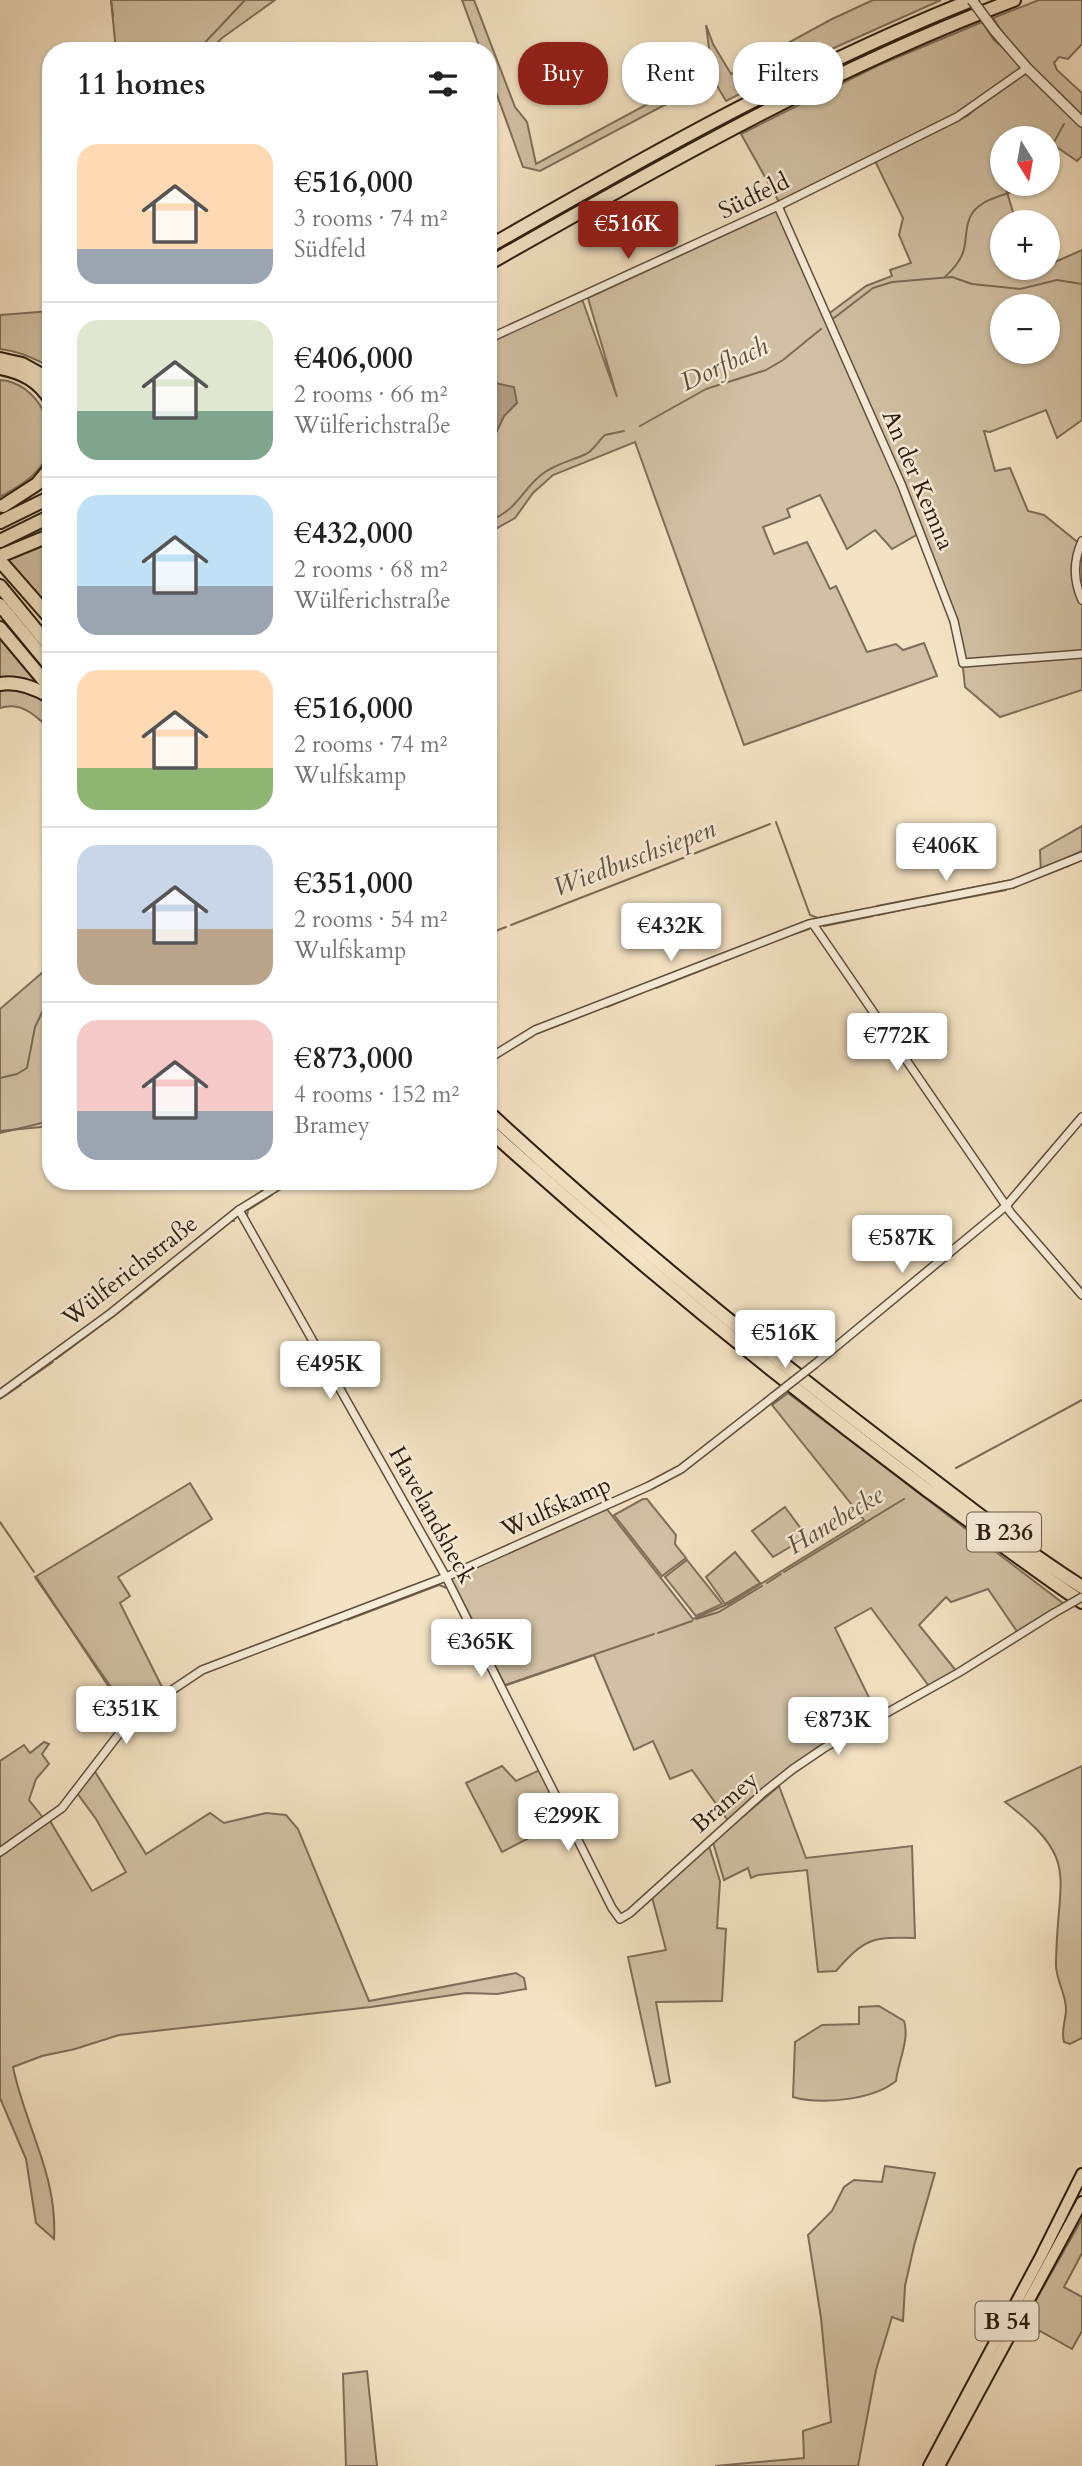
<!DOCTYPE html>
<html lang="en">
<head>
<meta charset="utf-8">
<style>
  body { margin:0; font-family:Cardo,serif; background:#f2f2f2; color:#202124; height:100vh; display:flex; flex-direction:column; font-size:26px; white-space:nowrap }
  * { box-sizing:border-box; margin:0 }
  p { font-size:23px; color:#757577 }
  .icon { flex:none; width:38px; height:38px; fill:none; stroke:currentColor; stroke-width:2; stroke-linecap:round; stroke-linejoin:round }
  .map { position:relative; flex:1; overflow:hidden }
  .details { position:absolute; left:42px; top:42px; width:455px; height:1148px; display:flex; flex-direction:column; background:#fff; border-radius:28px; box-shadow:0 2px 5px #0004 }
  .details>* { flex:none }
  .guide { position:absolute; left:518px; top:42px; width:458px; height:63px; display:flex; gap:14px }
  .needle { width:46px; rotate:169deg }
  .buttons { position:absolute; left:990px; top:126px; display:grid; gap:14px }
  .buttons a { display:grid; place-items:center; width:70px; height:70px; border-radius:50%; background:#fff; box-shadow:0 2px 5px #0004; font-size:35px }
  .price { position:absolute; translate:-50% -60px; padding:0 16px; border-radius:7px; background:#fff; color:#222; font-size:23px; line-height:46px; filter:drop-shadow(0 2px 4px #0008) }
  .price::after { content:''; position:absolute; left:50%; top:42px; width:21px; height:16px; margin-left:-10px; background:inherit; clip-path:polygon(0 0,100% 0,50% 100%) }
  .price.on { background:#8f2418; color:#fff }
  ul { padding:0; list-style:none }
  li { display:flex; align-items:center; gap:21px; height:175px; padding:0 35px }
  li+li { border-top:2px solid #e0e0e0 }
  li span { display:grid; place-items:center; flex:none; width:196px; height:140px; border-radius:21px; color:#555 }
  li>.icon { margin-inline-start:auto }
  span .icon { width:84px; height:84px; fill:#fffc; stroke-width:1 }
  li b { font-size:30px }
  h2 { display:flex; justify-content:space-between; align-items:center; height:84px; padding:0 35px; font-size:30px }
  .pill { padding:0 24px; border-radius:28px; background:#fff; box-shadow:0 2px 5px #0004; font-size:24px; line-height:63px }
  .pill.on { background:#8f2418; color:#fff }
  .map>svg:first-child { display:block }
  .green { fill:#d1c0a4; stroke:#7e6e59; stroke-width:2; fill-rule:evenodd }
  .water { fill:#af9f85; stroke:#7b6b55; stroke-width:2 }
  .lines { fill:none; stroke-linecap:round; stroke-linejoin:round }
  .stream { stroke:#7b6b55; stroke-width:2 }
  .minor-casing { stroke:#5e4e3b; stroke-width:10 }
  .tertiary-casing { stroke:#5e4e3b; stroke-width:12 }
  .primary-casing { stroke:#2c1c0e; stroke-width:14 }
  .trunk-casing { stroke:#2c1c0e; stroke-width:16 }
  .motorway-casing { stroke:#2c1c0e; stroke-width:16 }
  .minor { stroke:#f7ecd8; stroke-width:7 }
  .tertiary { stroke:#f7ecd8; stroke-width:9 }
  .primary { stroke:#f3e2c3; stroke-width:10 }
  .trunk { stroke:#f3e2c3; stroke-width:12 }
  .motorway { stroke:#f3e2c3; stroke-width:12 }
  .minor-bridge-casing { stroke:#5e4e3b; stroke-width:10; stroke-linecap:butt }
  .tertiary-bridge-casing { stroke:#5e4e3b; stroke-width:12; stroke-linecap:butt }
  .minor-bridge { stroke:#f7ecd8; stroke-width:7 }
  .tertiary-bridge { stroke:#f7ecd8; stroke-width:9 }
  .labels { text-anchor:middle; dominant-baseline:central; stroke-width:5; stroke-linejoin:round; paint-order:stroke }
  .shield { fill:#f7ecd8; stroke:#695a4b; stroke-width:2 }
  .shield-label { font-size:23px; font-weight:bold; fill:#2c1c0e }
  .street-label { font-size:24px; fill:#2c1c0e; stroke:#f7ecd8 }
  .water-label { font-size:26px; font-style:italic; fill:#60503e; stroke:#f7ecd8 }
</style>
</head>
<body>
<div class="map">
<svg width="1082" height="2466" viewBox="0 0 1082 2466">
  <rect width="100%" height="100%" fill="#f3e2c3"/>
  <filter id="stains"><feTurbulence type="fractalNoise" baseFrequency=".00286" numOctaves="4"/><feColorMatrix values="0 0 0 0 .2 0 0 0 0 .09 0 0 0 0 .02 0 0 0 .5 -.17"/></filter>
  <radialGradient id="worn" r=".72"><stop offset=".6" stop-color="#630" stop-opacity="0"/><stop offset="1" stop-color="#630" stop-opacity=".3"/></radialGradient>
  <g class="green">
    <polygon points="111,0 275,0 222,38 209,51 116,51"/>
    <polygon points="462,0 474,0 515,107 527,122 536,164 694,79 695,89 540,171 523,167 488,70 488,51 481,51"/>
    <polygon points="873,0 941,0 816,56 726,101 713,79 706,25 713,44 731,74 832,19"/>
    <path d="M1039,0h43v44l-14,15 -9,-2 -5,6 3,7 25,23v63l-5,5 -29,-20v-3h-45v46h13l-10,5 10,33h-13v46h45v-3l34,-15v170l-25,18 -11,-28 -56,22 -6,-1 11,40 15,-3 18,43 16,4 36,29 2,-3v149l-82,27 -35,-30c-4,-55 -26,-104 -45,-154l-28,16 -17,-19 -28,19 -27,-54 -33,14 3,8 -27,10 11,27 33,-12 23,47 6,-3 31,66 29,-8 7,6 21,-7 13,33 -193,69 -109,-303 -82,33 -20,18 -18,25 -27,15v-96l7,-2 9,-19 13,-13 -22,-20 -7,1v-42l94,-43 35,98 -29,-99 196,-91v11l43,97 39,-29 26,-10 -2,-6 21,-7 -12,-28 4,-17 -29,-59 93,-43 48,-39 -46,32 -190,93 -38,-68 138,-69 103,-43 12,18 30,26 -31,-48zM1003,306h45v46h-45z"/>
    <path d="M51,311v57c-16,-10 -32,-17 -51,-19v-34z"/>
    <path d="M0,380c37,2 63,51 43,83 -10,16 -27,25 -43,34z"/>
    <polygon points="51,542 51,614 5,560 33,547"/>
    <polygon points="0,637 41,687 0,680"/>
    <path d="M5,689c18,1 33,4 46,17v24c-15,-14 -29,-29 -51,-22v-17z"/>
    <polygon points="1082,826 1082,856 1041,874 1040,850"/>
    <polygon points="51,958 51,1115 42,1123 0,1133 0,1009 50,966"/>
    <polygon points="788,1393 1064,1604 1018,1633 988,1589 951,1602 946,1597 919,1625 958,1673 931,1689 871,1608 835,1628 879,1718 823,1748 729,1822 692,1770 670,1779 653,1741 634,1750 594,1655 501,1687 449,1579 606,1508 693,1619 730,1603 864,1520 772,1405"/>
    <polygon points="190,1483 212,1519 118,1577 130,1596 120,1603 164,1691 131,1716 35,1577"/>
    <polygon points="643,1499 647,1499 676,1535 675,1544 686,1558 662,1576 614,1515"/>
    <polygon points="785,1507 807,1537 773,1557 752,1531"/>
    <polygon points="735,1552 760,1583 725,1604 706,1577"/>
    <polygon points="687,1560 722,1604 696,1616 665,1577"/>
    <polygon points="44,1742 49,1744 42,1754 49,1764 36,1779 29,1800 44,1819 0,1849 0,1761 24,1745 30,1753"/>
    <polygon points="502,1766 516,1781 542,1769 566,1819 502,1852 466,1783"/>
    <path d="M1082,1766v272l-12,6 -6,-2c-3,-12 1,-19 2,-31 1,-16 -11,-32 -10,-48 1,-89 26,-102 -51,-161z"/>
    <path d="M94,1770l52,84 64,-41 14,10 42,-10 20,2 12,14 71,172 147,-28 8,5 2,11 -29,5 -31,-1 -95,14 -252,28 -44,14 -33,7 -29,11c12,59 45,109 41,172l-18,-16 -10,-64 -26,-61v-243l50,-34 42,70 34,-19 -30,-53 -19,-26z"/>
    <path d="M779,1786l27,72 106,-12 3,92c-43,-1 -50,0 -79,33l-18,1 -11,-102 -49,5 -7,3 -3,-10 -24,12 -11,-38z"/>
    <polygon points="709,1846 720,1881 717,1928 726,1929 722,2001 656,2002 670,2082 656,2086 628,1957 666,1950 652,1897"/>
    <path d="M879,2006l25,15c6,18 -6,41 -8,60 -23,19 -75,24 -103,16l2,-55 27,-17 37,-1v-17z"/>
    <polygon points="885,2166 935,2173 914,2246 905,2286 903,2321 892,2317 876,2370 858,2466 715,2466 804,2458 803,2431 831,2422 821,2318 808,2235 832,2211 844,2187 854,2180 882,2182"/>
    <polygon points="1082,2219 1082,2253 1064,2287 1082,2297 1082,2331 1072,2349 1040,2331 1037,2335 1020,2328"/>
    <polygon points="367,2371 377,2466 346,2466 343,2374"/>
  </g>
  <polygon class="water" points="495,383 514,387 517,403 504,416 495,435 488,437 488,384"/>
  <g class="lines">
    <g class="stream">
      <polyline points="111,0 113,16"/>
      <polyline points="197,51 245,0"/>
      <polyline points="1048,153 1064,124"/>
      <path d="M945,277c8,-8 16,-16 19,-28 3,-12 1,-26 9,-37 14,-17 38,-16 55,-28"/>
      <polyline points="834,318 873,288 892,282 952,277 972,284 1020,289 1057,280 1082,284"/>
      <polyline points="640,426 706,389 766,370 783,360 821,329"/>
      <path d="M488,521c29,-10 33,-30 53,-46 13,-11 30,-14 45,-21 9,-5 12,-13 19,-19l19,-4"/>
      <polyline points="776,822 810,915 818,918 870,908"/>
      <polyline points="1051,865 1082,851"/>
      <polyline points="1066,867 1078,861"/>
      <polyline points="1012,888 1063,868"/>
      <polyline points="877,906 1017,879"/>
      <polyline points="923,906 1006,890"/>
      <polyline points="878,915 916,907"/>
      <polyline points="511,925 770,824"/>
      <polyline points="824,926 873,916"/>
      <polyline points="488,934 506,927"/>
      <polyline points="791,935 809,929"/>
      <polyline points="725,961 788,936"/>
      <polyline points="656,988 720,963"/>
      <polyline points="607,1007 651,989"/>
      <polyline points="562,1024 602,1008"/>
      <polyline points="538,1033 559,1025"/>
      <polyline points="522,1043 534,1035"/>
      <polyline points="506,1052 519,1044"/>
      <polyline points="0,1078 17,1074 27,1068 35,1027 51,994"/>
      <polyline points="0,1131 41,1127 51,1119"/>
      <polyline points="276,1192 295,1181"/>
      <polyline points="247,1216 248,1210 272,1195"/>
      <polyline points="136,1299 231,1221 234,1221"/>
      <polyline points="106,1322 132,1302"/>
      <polyline points="56,1359 103,1324"/>
      <polyline points="24,1382 53,1362"/>
      <polyline points="0,1399 21,1385"/>
      <polyline points="956,1468 1082,1400"/>
      <polyline points="0,1522 34,1572"/>
      <polyline points="784,1572 904,1499"/>
      <polyline points="37,1578 128,1716"/>
      <polyline points="767,1583 781,1574"/>
      <polyline points="454,1585 483,1641"/>
      <polyline points="696,1619 719,1612 762,1586"/>
      <polyline points="347,1620 439,1585 447,1588"/>
      <polyline points="658,1633 692,1621"/>
      <polyline points="298,1638 341,1622"/>
      <polyline points="485,1646 505,1685 654,1634"/>
      <polyline points="271,1647 294,1639"/>
    </g>
    <g class="minor-casing">
      <g id="minor">
        <polyline points="778,206 902,486 954,621 963,663 1082,654"/>
        <polyline points="488,339 778,206 957,117 1027,68"/>
        <path d="M1082,541c-9,20 -9,39 0,59"/>
        <polyline points="813,924 1011,1213 1082,1295"/>
        <polyline points="488,1059 535,1030 809,924 1012,884 1082,856"/>
        <polyline points="239,1210 446,1577 612,1908 620,1919 630,1913 764,1792 793,1769 824,1748 958,1673 1054,1613"/>
        <polyline points="815,1364 1006,1206 1082,1117"/>
        <polyline points="0,1394 111,1313 239,1210 286,1181"/>
        <polyline points="0,1852 62,1808 132,1717 202,1670 446,1577 649,1486 681,1469 773,1397"/>
      </g>
    </g>
    <g class="tertiary-casing">
      <polyline id="tertiary" points="995,31 1027,68 1082,122"/>
    </g>
    <g class="primary-casing">
      <g id="primary">
        <polyline points="929,2466 1041,2256 1082,2174"/>
        <polyline points="939,2466 1082,2202"/>
      </g>
    </g>
    <g class="trunk-casing">
      <g id="trunk">
        <polyline points="0,586 51,648"/>
        <polyline points="0,605 51,667"/>
        <polyline points="0,628 51,689"/>
        <path d="M488,1112c128,118 262,228 401,334 63,48 126,98 193,141"/>
        <path d="M488,1129c141,127 287,247 439,361 52,37 102,77 155,112"/>
      </g>
    </g>
    <g class="motorway-casing">
      <g id="motorway">
        <path d="M488,247c157,-90 316,-180 484,-247"/>
        <path d="M488,264c171,-97 342,-195 526,-264"/>
        <polyline points="0,359 22,364 51,380"/>
        <path d="M0,368c22,4 39,13 51,33"/>
        <polyline points="3,506 37,484 51,467"/>
        <polyline points="0,522 51,497"/>
        <polyline points="0,541 51,516"/>
        <polyline points="0,556 51,535"/>
        <polyline points="1,562 51,619"/>
        <path d="M0,684c18,-3 35,4 51,13"/>
      </g>
    </g>
    <use href="#minor" class="minor"/>
    <use href="#tertiary" class="tertiary"/>
    <use href="#primary" class="primary"/>
    <use href="#trunk" class="trunk"/>
    <use href="#motorway" class="motorway"/>
    <g class="minor-bridge-casing">
      <g id="minor-bridge">
        <polyline points="773,1397 815,1364"/>
        <polyline points="1054,1613 1082,1597"/>
      </g>
    </g>
    <g class="tertiary-bridge-casing">
      <polyline id="tertiary-bridge" points="972,0 995,31"/>
    </g>
    <use href="#minor-bridge" class="minor-bridge"/>
    <use href="#tertiary-bridge" class="tertiary-bridge"/>
  </g>
  <g class="labels">
    <g class="shield">
      <rect x="967" y="1512.5" width="74" height="39" rx="5"/>
      <rect x="975.5" y="2301.5" width="63" height="39" rx="5"/>
    </g>
    <g class="shield-label">
      <text x="1004" y="1532">B 236</text>
      <text x="1007" y="2321">B 54</text>
    </g>
    <g class="street-label">
      <text transform="translate(754 196) rotate(-26)">Südfeld</text>
      <text transform="translate(918 480) rotate(67)">An der Kemna</text>
      <text transform="translate(130 1271) rotate(-38)">Wülferichstraße</text>
      <text transform="translate(556 1507) rotate(-24)">Wulfskamp</text>
      <text transform="translate(432 1515) rotate(61)">Havelandsheck</text>
      <text transform="translate(725 1802) rotate(-41)">Bramey</text>
    </g>
    <g class="water-label">
      <text transform="translate(724 364) rotate(-25)">Dorfbach</text>
      <text transform="translate(634 858) rotate(-21)">Wiedbuschsiepen</text>
      <text transform="translate(835 1520) rotate(-31)">Hanebecke</text>
    </g>
  </g>
  <rect width="100%" height="100%" filter="url(#stains)"/>
  <rect width="100%" height="100%" fill="url(#worn)"/>
</svg>
<div class="buttons">
<a><svg class="needle" viewBox="-14 -14 28 28"><path d="M0-13l5 13h-10z" fill="#e53935"/><path d="M0 13l5-13h-10z" fill="#757577"/></svg></a>
<a>+</a>
<a>−</a>
</div>
<b class="price on" style="left:628px;top:261px">€516K</b>
<b class="price" style="left:946px;top:883px">€406K</b>
<b class="price" style="left:671px;top:963px">€432K</b>
<b class="price" style="left:897px;top:1073px">€772K</b>
<b class="price" style="left:902px;top:1275px">€587K</b>
<b class="price" style="left:785px;top:1370px">€516K</b>
<b class="price" style="left:330px;top:1401px">€495K</b>
<b class="price" style="left:481px;top:1679px">€365K</b>
<b class="price" style="left:126px;top:1746px">€351K</b>
<b class="price" style="left:838px;top:1757px">€873K</b>
<b class="price" style="left:568px;top:1853px">€299K</b>
<div class="guide">
<a class="pill on">Buy</a>
<a class="pill">Rent</a>
<a class="pill">Filters</a>
</div>
<section class="details">
<h2>11 homes<svg class="icon" aria-label="filters" viewBox="0 0 24 24"><path d="M4 7h16M4 17h16"/><circle cx="9" cy="7" r="2"/><circle cx="15" cy="17" r="2"/></svg></h2>
<ul>
<li><span style="background:linear-gradient(#ffd9b3 75%,#9aa5b1 0)"><svg class="icon" aria-label="home" viewBox="0 0 24 24"><path d="M3 11l9-7 9 7M6 9v11h12V9"/></svg></span><div><b>€516,000</b><p>3 rooms · 74 m²</p><p>Südfeld</p></div></li>
<li><span style="background:linear-gradient(#dfe7d0 65%,#7fa58c 0)"><svg class="icon" aria-label="home" viewBox="0 0 24 24"><path d="M3 11l9-7 9 7M6 9v11h12V9"/></svg></span><div><b>€406,000</b><p>2 rooms · 66 m²</p><p>Wülferichstraße</p></div></li>
<li><span style="background:linear-gradient(#bfe0f5 65%,#9aa5b1 0)"><svg class="icon" aria-label="home" viewBox="0 0 24 24"><path d="M3 11l9-7 9 7M6 9v11h12V9"/></svg></span><div><b>€432,000</b><p>2 rooms · 68 m²</p><p>Wülferichstraße</p></div></li>
<li><span style="background:linear-gradient(#ffd9b3 70%,#8fb573 0)"><svg class="icon" aria-label="home" viewBox="0 0 24 24"><path d="M3 11l9-7 9 7M6 9v11h12V9"/></svg></span><div><b>€516,000</b><p>2 rooms · 74 m²</p><p>Wulfskamp</p></div></li>
<li><span style="background:linear-gradient(#c9d6e8 60%,#b9a48a 0)"><svg class="icon" aria-label="home" viewBox="0 0 24 24"><path d="M3 11l9-7 9 7M6 9v11h12V9"/></svg></span><div><b>€351,000</b><p>2 rooms · 54 m²</p><p>Wulfskamp</p></div></li>
<li><span style="background:linear-gradient(#f6c9c9 65%,#9aa5b1 0)"><svg class="icon" aria-label="home" viewBox="0 0 24 24"><path d="M3 11l9-7 9 7M6 9v11h12V9"/></svg></span><div><b>€873,000</b><p>4 rooms · 152 m²</p><p>Bramey</p></div></li>
</ul>
</section>
</div>
</body>
</html>
